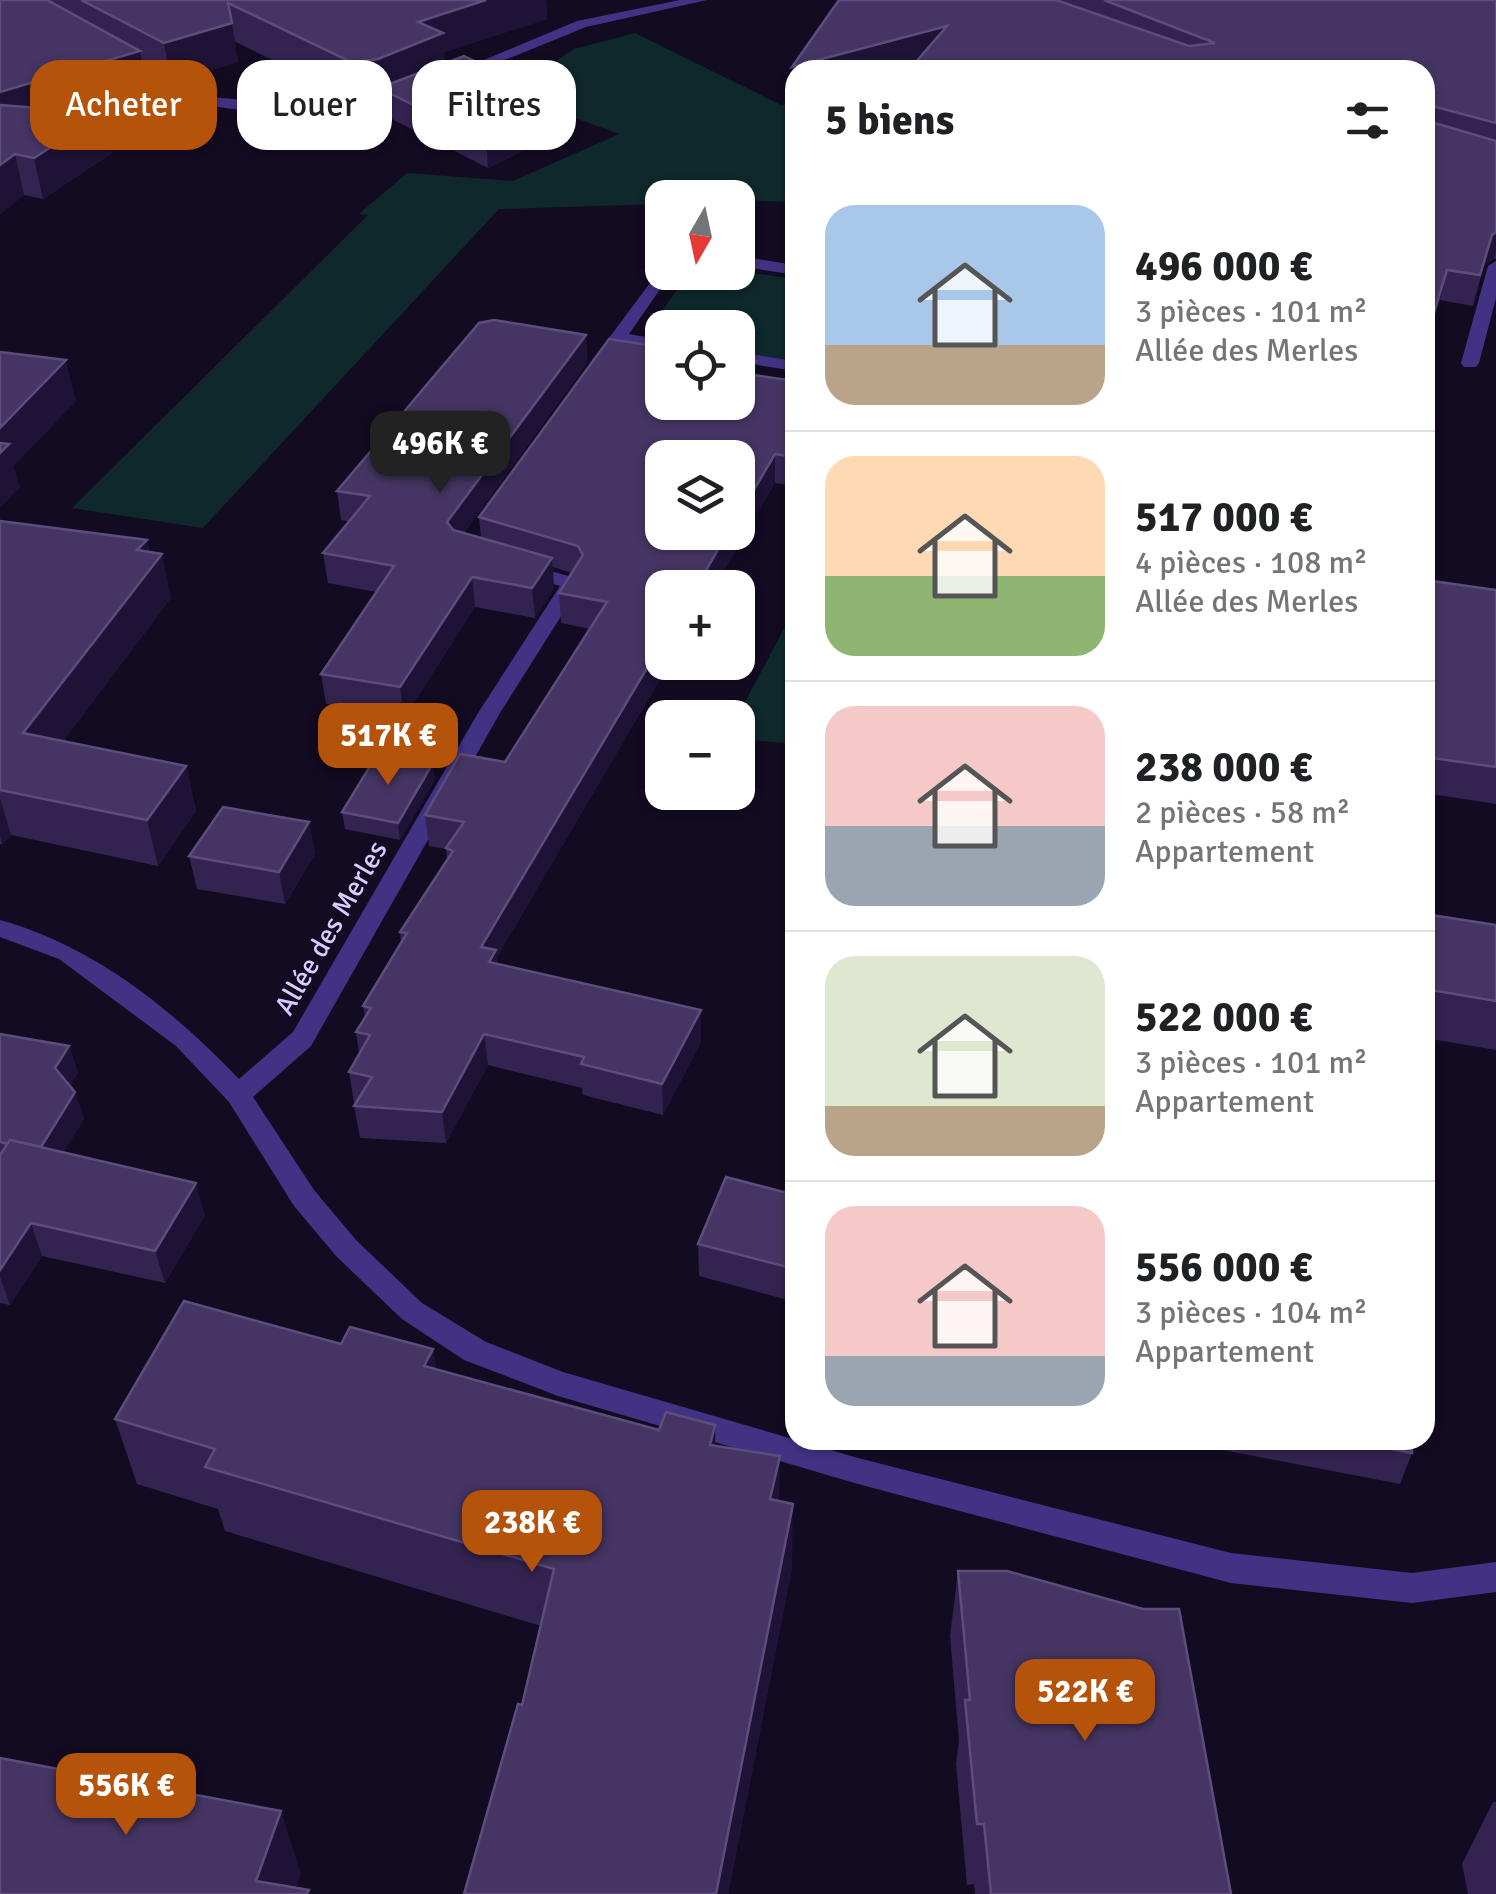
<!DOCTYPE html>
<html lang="fr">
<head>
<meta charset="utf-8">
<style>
  body { margin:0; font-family:Signika,sans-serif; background:#f2f2f2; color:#202124; height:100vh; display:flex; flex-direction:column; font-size:38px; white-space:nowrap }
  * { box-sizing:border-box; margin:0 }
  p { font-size:32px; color:#757577 }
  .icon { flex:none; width:55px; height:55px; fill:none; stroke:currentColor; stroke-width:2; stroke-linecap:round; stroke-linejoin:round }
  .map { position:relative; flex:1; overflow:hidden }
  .panel { position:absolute; left:785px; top:60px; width:650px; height:1390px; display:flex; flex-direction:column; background:#fff; border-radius:30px; box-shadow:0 2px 8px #0004 }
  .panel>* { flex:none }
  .hud { position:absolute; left:30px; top:60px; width:605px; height:90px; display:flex; gap:20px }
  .needle { width:65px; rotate:189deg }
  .buttons { position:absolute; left:645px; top:180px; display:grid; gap:20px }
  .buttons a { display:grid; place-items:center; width:110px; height:110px; border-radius:20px; background:#fff; box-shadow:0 2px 8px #0004; font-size:50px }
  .price { position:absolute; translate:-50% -85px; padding:0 22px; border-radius:20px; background:#b45309; color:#fff; font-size:32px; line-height:65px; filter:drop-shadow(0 2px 5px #0008) }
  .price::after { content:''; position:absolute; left:50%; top:60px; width:30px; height:22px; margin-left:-15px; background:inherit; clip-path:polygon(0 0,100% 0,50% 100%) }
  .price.current { background:#222; color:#fff }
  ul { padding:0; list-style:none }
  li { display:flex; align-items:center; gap:30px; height:250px; padding:0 40px }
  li+li { border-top:2px solid #e0e0e0 }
  li span { display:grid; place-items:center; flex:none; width:280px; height:200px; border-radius:30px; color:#555 }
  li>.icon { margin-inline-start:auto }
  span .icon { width:120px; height:120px; fill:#fffc; stroke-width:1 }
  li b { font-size:42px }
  h2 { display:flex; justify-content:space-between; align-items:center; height:120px; padding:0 40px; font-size:42px }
  .chip { padding:0 35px; border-radius:30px; background:#fff; box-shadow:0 2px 8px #0004; font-size:35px; line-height:90px }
  .chip.current { background:#b45309; color:#fff }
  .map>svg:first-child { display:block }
  .green { fill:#0e282c }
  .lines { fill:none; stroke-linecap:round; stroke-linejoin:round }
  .minor { fill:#423284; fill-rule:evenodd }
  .wall { fill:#332351 }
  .shaded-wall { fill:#1e1236 }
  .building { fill:#453564; stroke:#5c4d7c; stroke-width:2.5 }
  .labels { text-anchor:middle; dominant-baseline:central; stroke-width:10; stroke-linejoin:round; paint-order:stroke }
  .street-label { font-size:28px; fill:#daccff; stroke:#130b21 }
</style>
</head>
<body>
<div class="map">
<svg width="1496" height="1894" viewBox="0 0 1496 1894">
  <rect width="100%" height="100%" fill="#130b21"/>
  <g class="green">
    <polygon points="635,33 781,105 795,101 795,202 662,198 662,204 499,209 203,528 72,508 368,215 359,214 407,173 513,181 619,134 507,93 574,49"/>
    <polygon points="738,271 795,279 795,361 738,352 738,328 662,328 662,333 653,323 686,278"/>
    <polygon points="795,608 795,744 738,739 737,717"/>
  </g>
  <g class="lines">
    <g class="minor">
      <polygon points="680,0 707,0 586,27 453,81 441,78 577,21"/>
      <path d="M113,61h10l53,28 44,9 131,9 33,-5 28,-11 7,4c-39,32 -203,18 -251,1 -19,-6 -37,-19 -55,-29z"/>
      <polygon points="738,256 795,265 795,275 738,266"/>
      <polygon points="1496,261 1496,298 1479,363 1476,367 1464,367 1461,363 1488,266"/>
      <polygon points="662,267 662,272 672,272 629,334 662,340 662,350 622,343 603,370 591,370 591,362"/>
      <polygon points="738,352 795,361 795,371 738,362"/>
      <path d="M522,563l57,16 3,4 -82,130 -189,333 -58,51 61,93 42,50 66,63 64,39 77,30 295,86 373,95 181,20 84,-11v30l-84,11 -181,-20 -373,-99 -300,-88 -94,-36 -62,-41 -66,-63 -42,-50 -65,-104 -53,-56 -117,-87 -59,-22v-17c94,26 173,90 239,159l54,-47 185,-319 82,-127 -45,-13 -3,-4z"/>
    </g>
  </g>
  <g class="wall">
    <polygon points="0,0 546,0 547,19 444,52 445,63 564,130 488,168 382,114 380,99 357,102 234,41 238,62 171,82 143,67 147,89 76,111 112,153 43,199 24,195 0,214"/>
    <polygon points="839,0 1496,0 1496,259 1494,258 1484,265 1473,306 1440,300 1425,349 1425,70 917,61 791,95"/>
    <polygon points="586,335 587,363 464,533 481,538 479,517 756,361 756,375 795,381 795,486 775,483 662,662 670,662 497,957 498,964 701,1010 701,1042 663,1115 583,1095 582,1088 488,1065 446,1143 360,1138 354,1106 356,1103 354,1103 349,1072 359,1053 356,1032 365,1017 363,1006 401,943 400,932 447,859 446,849 429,846 425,815 505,762 590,629 561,623 559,593 572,573 553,567 554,588 535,618 475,607 404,718 326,704 321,674 376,592 328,583 323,553 350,522 341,520 337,491"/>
    <polygon points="0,521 150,552 171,598 63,741 186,766 196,811 158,866 11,835 2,844 0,844"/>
    <polygon points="1425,580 1496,590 1496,804 1425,793"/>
    <polygon points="435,780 400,840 345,829 342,812"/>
    <polygon points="309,822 315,854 285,904 197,889 189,856"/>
    <polygon points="1425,914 1496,925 1496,1050 1425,1038"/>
    <polygon points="0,1034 69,1046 78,1073 70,1085 75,1092 84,1119 63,1152 205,1215 165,1283 42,1256 10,1305 0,1303"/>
    <polygon points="795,1195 795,1302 699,1276 698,1244"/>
    <polygon points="341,1344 433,1349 436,1370 715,1446 779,1501 792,1568 728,1894 464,1894 522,1705 541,1626 225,1531 218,1509 137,1484 115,1419"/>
    <polygon points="1187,1440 1412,1440 1412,1453 1400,1484 1228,1451"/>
    <polygon points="958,1571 1231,1894 975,1894 974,1884 967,1885 956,1764 959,1741 950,1636"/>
    <polygon points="1493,1802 1496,1802 1496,1894 1468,1894 1462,1864"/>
  </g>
  <g class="shaded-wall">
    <polygon points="486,0 546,0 547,19 444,52 446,72 379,88 380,99 357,102 353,63 418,22"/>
    <polygon points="232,23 238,62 171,82 164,43"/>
    <polygon points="947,26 946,53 884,70 795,70 795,94 791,95 792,67"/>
    <polygon points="140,51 147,89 0,135 0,92"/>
    <polygon points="563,104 564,130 488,168 486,141"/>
    <polygon points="104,113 112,153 43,199 34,158"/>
    <polygon points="15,154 24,195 0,214 0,165"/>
    <polygon points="1496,232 1496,250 1494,258 1484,265 1473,306 1492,235"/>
    <polygon points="1447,270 1440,300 1425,349 1425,342"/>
    <polygon points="586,335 587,363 450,552 447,522"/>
    <polygon points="66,360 76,401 14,466 20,487 0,508 0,428"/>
    <polygon points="756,361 756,389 747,374"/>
    <polygon points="775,454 775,483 714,588 696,588 728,532 738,532 738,517"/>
    <polygon points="147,540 153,566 162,554 171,598 36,778 23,733 137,550"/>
    <polygon points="552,558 554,588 535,618 532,588"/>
    <polygon points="472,577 475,607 404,718 400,687"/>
    <polygon points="662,643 662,662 670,662 497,957 500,981 481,947"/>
    <polygon points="433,763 435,780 400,840 398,823"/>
    <polygon points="186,766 196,811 158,866 147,820"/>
    <polygon points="0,798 11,835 2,844 0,836"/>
    <polygon points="309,822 315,854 285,904 279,872"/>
    <polygon points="701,1010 701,1042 663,1115 662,1084"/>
    <polygon points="484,1034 488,1065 446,1143 442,1112"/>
    <polygon points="69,1046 78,1073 64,1095 55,1068"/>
    <polygon points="75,1092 84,1119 48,1177 39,1150"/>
    <polygon points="196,1183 205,1215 165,1283 155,1251"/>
    <polygon points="31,1223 42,1256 10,1305 0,1277 0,1270"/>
    <polygon points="433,1349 444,1415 424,1366"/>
    <polygon points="715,1425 716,1490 710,1445"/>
    <polygon points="780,1456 779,1520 770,1499"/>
    <polygon points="793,1504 792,1568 728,1894 716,1894"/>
    <polygon points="281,1811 301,1874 294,1894 256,1881"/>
  </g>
  <g class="building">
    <polygon points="0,0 47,0 140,51 0,92"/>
    <polygon points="81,0 486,0 418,22 443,33 378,59 353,63 228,3 232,23 164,43"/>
    <polygon points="839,0 1056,0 1189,46 1215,43 1104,0 1496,0 1496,123 1432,106 1427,109 1428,121 1496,141 1496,232 1492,235 1480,275 1447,270 1425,342 1425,70 909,70 947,26 792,67"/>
    <polygon points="464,56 563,104 486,141 379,88"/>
    <polygon points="0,105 104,113 34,158 15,154 0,165"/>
    <polygon points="494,320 586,335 447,522 453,530 552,558 532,588 472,577 400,687 321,674 394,566 323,553 370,496 337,491 479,323"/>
    <polygon points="609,339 662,347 662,402 738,402 738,359 756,361 747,374 795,381 795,457 775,454 738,517 738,458 662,458 662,532 728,532 696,588 662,588 662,643 481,947 496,950 489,962 701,1010 662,1084 581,1064 584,1057 484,1034 442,1112 354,1106 372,1077 349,1072 370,1035 356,1032 371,1008 363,1006 407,933 400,932 453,851 446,848 464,822 425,815 460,754 505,762 607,602 559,593 583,555 578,546 479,517"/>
    <polygon points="0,352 66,360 0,428"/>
    <polygon points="0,443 9,444 0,453"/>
    <polygon points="0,521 147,540 137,550 162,554 23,733 186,766 147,820 0,790"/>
    <polygon points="1425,580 1496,590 1496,767 1425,757"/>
    <polygon points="378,753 433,763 398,823 342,812"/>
    <polygon points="223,807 309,822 279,872 189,856"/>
    <polygon points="1425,914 1496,925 1496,1001 1425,989"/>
    <polygon points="0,1034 69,1046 55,1068 75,1092 41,1147 10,1140 8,1144 0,1142"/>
    <polygon points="10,1140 196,1183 155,1251 31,1223 0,1270 0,1155"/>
    <polygon points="726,1177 795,1195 795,1269 698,1244"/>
    <polygon points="1425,1205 1426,1205 1427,1275 1425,1274"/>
    <polygon points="184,1301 341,1344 350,1327 433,1349 424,1366 659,1430 666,1412 715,1425 710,1445 780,1456 770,1499 793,1504 716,1894 464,1894 518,1704 522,1705 554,1569 205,1467 215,1449 115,1419"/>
    <polygon points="1344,1440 1412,1440 1412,1453"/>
    <polygon points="958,1571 1007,1571 1143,1609 1179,1609 1231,1894 991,1894 984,1824 977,1824 965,1700 970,1700"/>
    <polygon points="0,1758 281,1811 256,1881 309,1890 307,1894 0,1894"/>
  </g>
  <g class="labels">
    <g class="street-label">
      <text transform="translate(331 928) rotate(-60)">Allée des Merles</text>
    </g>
  </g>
</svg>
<div class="buttons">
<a><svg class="needle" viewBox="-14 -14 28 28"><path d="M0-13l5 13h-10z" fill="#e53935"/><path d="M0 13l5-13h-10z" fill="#757577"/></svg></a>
<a><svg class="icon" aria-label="locate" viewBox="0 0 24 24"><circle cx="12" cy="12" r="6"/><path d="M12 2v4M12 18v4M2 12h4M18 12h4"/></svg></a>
<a><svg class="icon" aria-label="layers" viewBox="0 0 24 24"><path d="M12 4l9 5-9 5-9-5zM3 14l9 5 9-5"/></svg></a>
<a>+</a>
<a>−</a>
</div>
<b class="price current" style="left:440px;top:496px">496K €</b>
<b class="price" style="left:388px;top:788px">517K €</b>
<b class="price" style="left:532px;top:1575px">238K €</b>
<b class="price" style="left:1085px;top:1744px">522K €</b>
<b class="price" style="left:126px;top:1838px">556K €</b>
<div class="hud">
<a class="chip current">Acheter</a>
<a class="chip">Louer</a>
<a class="chip">Filtres</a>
</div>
<section class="panel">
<h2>5 biens<svg class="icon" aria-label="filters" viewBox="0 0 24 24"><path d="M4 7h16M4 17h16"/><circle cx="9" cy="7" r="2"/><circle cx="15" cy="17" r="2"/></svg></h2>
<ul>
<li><span style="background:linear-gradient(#a9c7e8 70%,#b9a48a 0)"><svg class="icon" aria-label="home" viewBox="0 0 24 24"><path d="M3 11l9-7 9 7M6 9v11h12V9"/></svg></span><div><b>496 000 €</b><p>3 pièces · 101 m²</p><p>Allée des Merles</p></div></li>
<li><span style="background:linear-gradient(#ffd9b3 60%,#8fb573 0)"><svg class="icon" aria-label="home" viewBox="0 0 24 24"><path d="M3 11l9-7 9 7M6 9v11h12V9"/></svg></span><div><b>517 000 €</b><p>4 pièces · 108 m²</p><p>Allée des Merles</p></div></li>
<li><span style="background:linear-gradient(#f6c9c9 60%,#9aa5b1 0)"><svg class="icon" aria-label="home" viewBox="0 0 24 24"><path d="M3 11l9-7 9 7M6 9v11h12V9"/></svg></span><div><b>238 000 €</b><p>2 pièces · 58 m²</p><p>Appartement</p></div></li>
<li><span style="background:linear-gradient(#dfe7d0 75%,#b9a48a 0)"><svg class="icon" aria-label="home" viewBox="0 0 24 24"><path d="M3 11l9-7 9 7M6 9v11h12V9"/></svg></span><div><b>522 000 €</b><p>3 pièces · 101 m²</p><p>Appartement</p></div></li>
<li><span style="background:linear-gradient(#f6c9c9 75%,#9aa5b1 0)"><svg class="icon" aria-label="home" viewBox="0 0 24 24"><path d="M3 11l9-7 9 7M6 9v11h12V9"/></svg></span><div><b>556 000 €</b><p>3 pièces · 104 m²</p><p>Appartement</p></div></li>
</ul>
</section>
</div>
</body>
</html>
